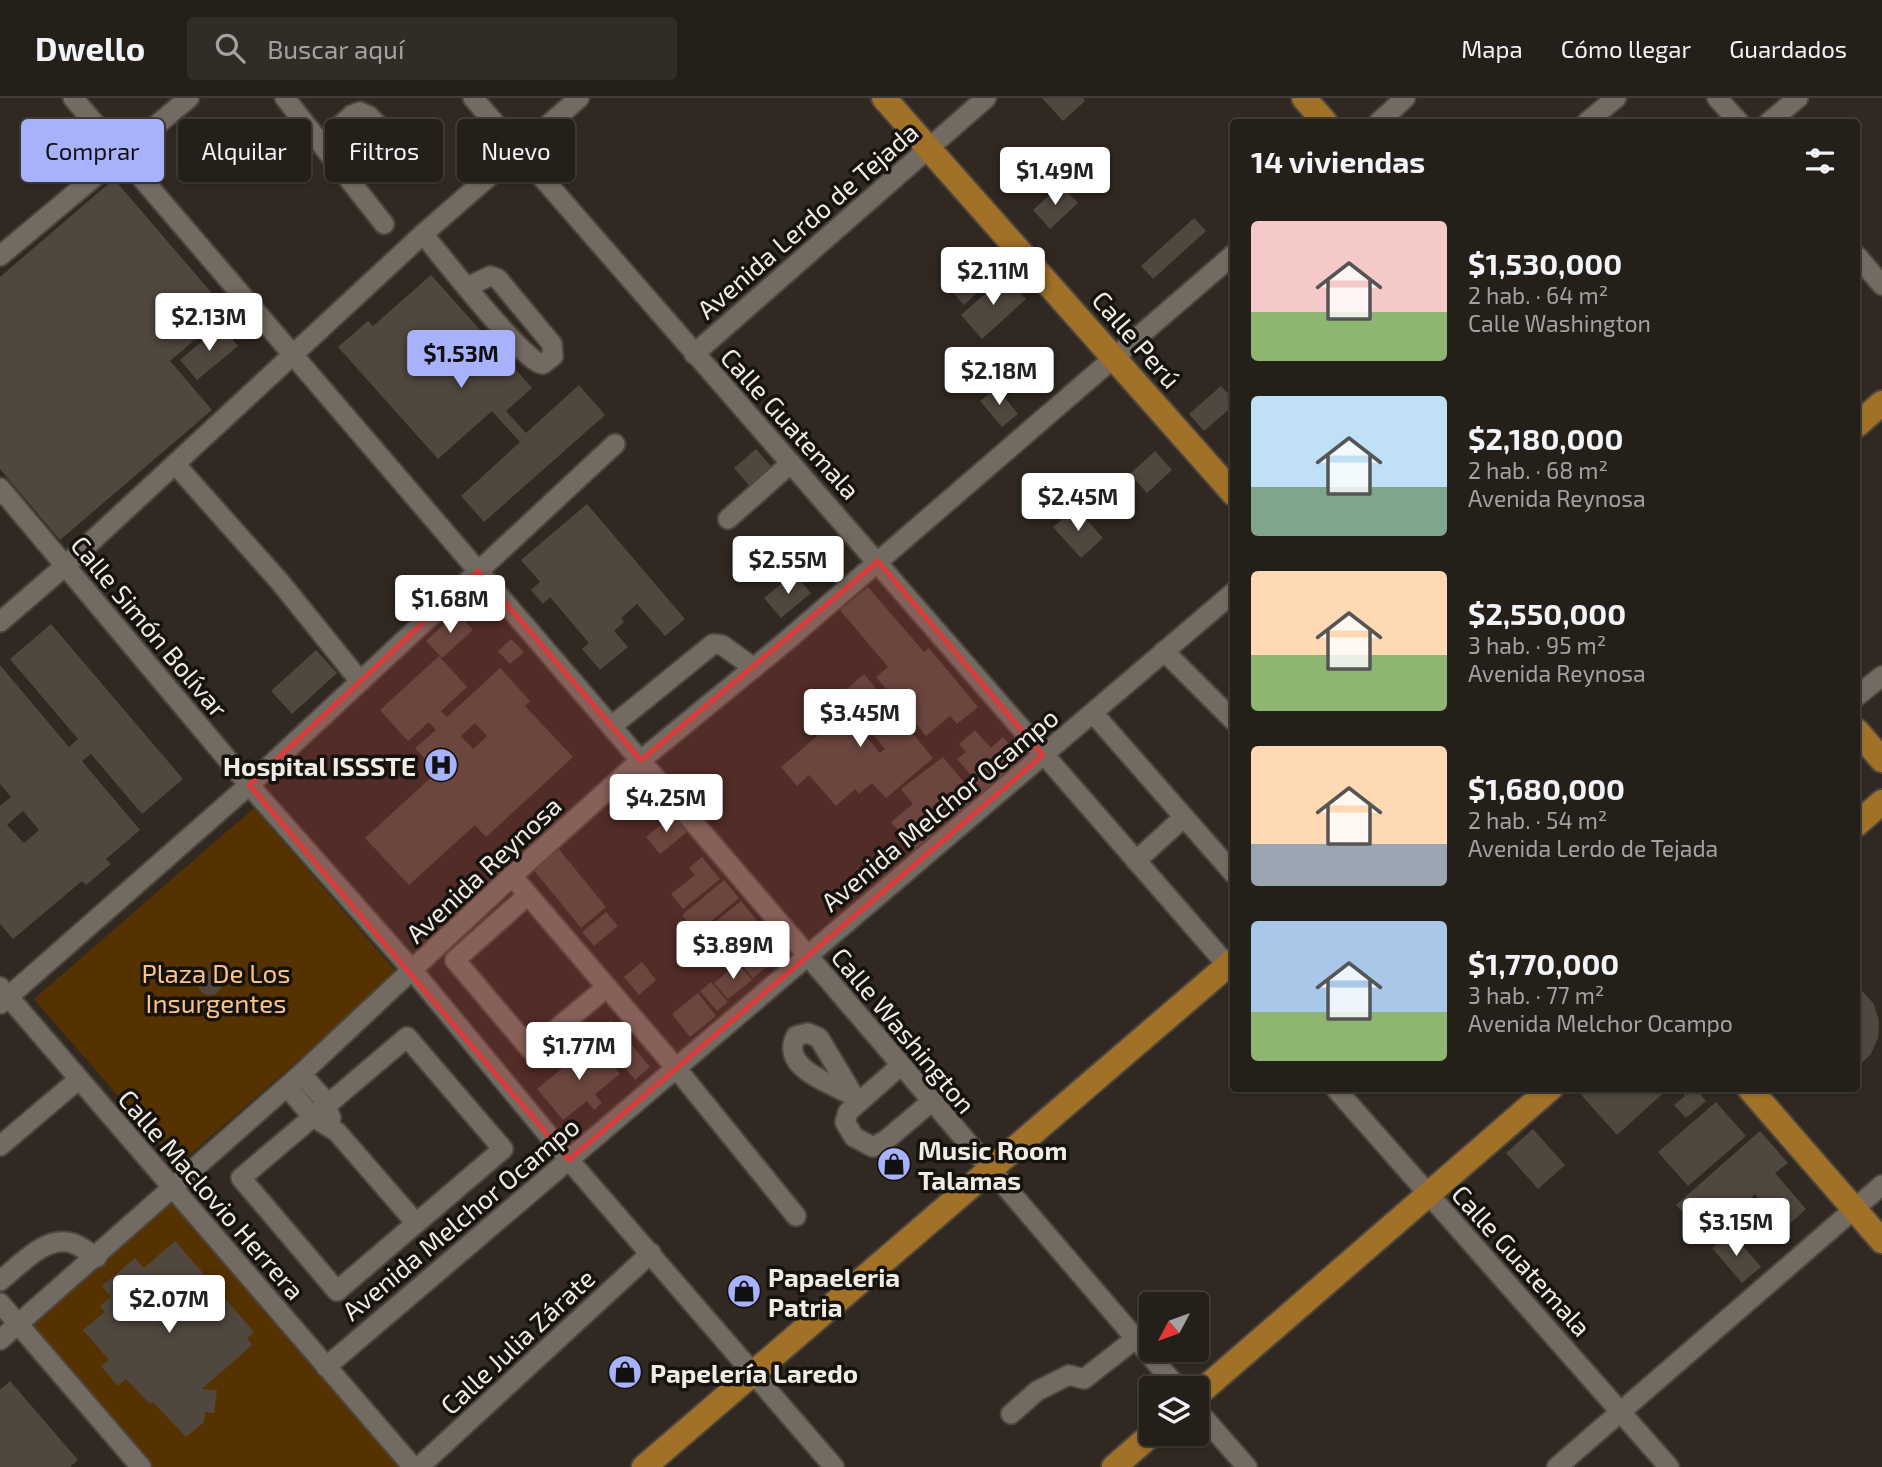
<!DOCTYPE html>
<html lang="es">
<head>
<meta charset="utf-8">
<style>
  body { margin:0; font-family:"Exo 2",sans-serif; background:#312c26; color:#f1f3f6; height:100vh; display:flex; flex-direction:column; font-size:26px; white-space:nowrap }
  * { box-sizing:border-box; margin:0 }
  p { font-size:23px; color:#a3a2a2 }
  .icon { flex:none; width:38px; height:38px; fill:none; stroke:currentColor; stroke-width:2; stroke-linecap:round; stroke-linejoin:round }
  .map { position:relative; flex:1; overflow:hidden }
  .sheet { position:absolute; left:1230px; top:21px; width:630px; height:973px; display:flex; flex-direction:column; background:#251f19; border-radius:7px; box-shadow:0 2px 5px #0004,0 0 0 2px #423d38 }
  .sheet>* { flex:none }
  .hud { position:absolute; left:21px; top:21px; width:665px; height:63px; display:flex; gap:14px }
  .needle { width:46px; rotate:229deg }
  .controls { position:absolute; left:1139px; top:1194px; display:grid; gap:14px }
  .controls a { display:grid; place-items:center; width:70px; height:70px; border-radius:7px; background:#251f19; box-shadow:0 2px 5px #0004,0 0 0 2px #423d38; font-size:35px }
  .price { position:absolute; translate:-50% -60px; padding:0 16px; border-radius:7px; background:#fff; color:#222; font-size:23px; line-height:46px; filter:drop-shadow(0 2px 4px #0008) }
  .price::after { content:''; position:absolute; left:50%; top:42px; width:21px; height:16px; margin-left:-10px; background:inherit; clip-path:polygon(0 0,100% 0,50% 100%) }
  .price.current { background:#a7b1fc; color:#111 }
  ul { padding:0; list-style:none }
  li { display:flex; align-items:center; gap:21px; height:175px; padding:0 21px }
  li span { display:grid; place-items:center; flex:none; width:196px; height:140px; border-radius:7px; color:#555 }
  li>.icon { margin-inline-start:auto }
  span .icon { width:84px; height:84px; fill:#fffc; stroke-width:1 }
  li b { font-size:30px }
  h2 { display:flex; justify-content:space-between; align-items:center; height:84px; padding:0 21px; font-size:30px }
  .chip { padding:0 24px; border-radius:7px; background:#251f19; box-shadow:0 2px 5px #0004,0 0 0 2px #423d38; font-size:24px; line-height:63px }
  .chip.current { background:#a7b1fc; color:#111 }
  header { display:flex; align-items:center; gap:42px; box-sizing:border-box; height:98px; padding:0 35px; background:#251f19; border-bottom:2px solid #423d38 }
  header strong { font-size:33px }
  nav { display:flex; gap:38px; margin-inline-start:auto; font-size:24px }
  .search { width:490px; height:63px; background:#312c26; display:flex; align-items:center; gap:18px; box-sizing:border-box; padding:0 24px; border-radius:7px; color:#a3a2a2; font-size:26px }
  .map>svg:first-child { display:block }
  .green { fill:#563200 }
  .building { fill:#50483f; fill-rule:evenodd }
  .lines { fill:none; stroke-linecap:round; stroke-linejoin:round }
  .minor-casing { stroke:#4d463f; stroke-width:23 }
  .major-casing { stroke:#4d463f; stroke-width:28 }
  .minor { stroke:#736a61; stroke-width:19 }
  .major { stroke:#a07127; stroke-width:24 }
  .marked { fill:#d93c3b; fill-opacity:0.2; stroke:#d93c3b; stroke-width:5; stroke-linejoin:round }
  .labels { text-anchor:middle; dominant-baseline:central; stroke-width:7; stroke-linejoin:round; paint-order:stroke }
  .street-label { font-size:26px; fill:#f1ebe6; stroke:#16130f }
  .poi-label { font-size:26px; font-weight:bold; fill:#f1ebe6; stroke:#16130f; text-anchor:start }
  .park-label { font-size:26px; fill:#f8c28a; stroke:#16130f }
</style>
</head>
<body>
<header>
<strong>Dwello</strong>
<div class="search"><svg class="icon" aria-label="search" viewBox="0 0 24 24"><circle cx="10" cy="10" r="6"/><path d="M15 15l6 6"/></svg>Buscar aquí</div>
<nav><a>Mapa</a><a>Cómo llegar</a><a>Guardados</a></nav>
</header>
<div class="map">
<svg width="1882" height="1369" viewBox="0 0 1882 1369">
  <rect width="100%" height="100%" fill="#312921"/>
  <g class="green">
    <polygon points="254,710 398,876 178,1067 34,901"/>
    <polygon points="171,1104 404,1369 151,1369 28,1229"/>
  </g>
  <g class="building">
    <polygon points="1042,0 1083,0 1085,3 1063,23"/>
    <polygon points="114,81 228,214 170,263 212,312 60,442 0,371 0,179"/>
    <polygon points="1061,87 1078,105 1050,131 1033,112"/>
    <polygon points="1194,120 1206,133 1153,181 1141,168"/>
    <polygon points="970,161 990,183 964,207 944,185"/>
    <polygon points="431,177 532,290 506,313 526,335 579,287 605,317 484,424 461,398 520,344 492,313 438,361 338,249 368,223 373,228"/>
    <polygon points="1005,178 1026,201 982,241 961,217"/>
    <polygon points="221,227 238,248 197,282 180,262"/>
    <polygon points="1221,288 1234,302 1234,307 1204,333 1189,316"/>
    <polygon points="997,290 1018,316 1002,329 980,303"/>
    <polygon points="756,351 775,373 753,392 734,370"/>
    <polygon points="1155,353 1172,372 1147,395 1130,376"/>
    <polygon points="587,406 685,521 665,538 637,506 621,520 624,524 614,533 628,549 600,572 582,551 589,545 550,499 543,506 531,492 540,484 521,462"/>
    <polygon points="1076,410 1103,440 1081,460 1053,429"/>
    <polygon points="794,475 811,495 781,520 764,500"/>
    <polygon points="868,489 924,554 929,550 978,609 957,626 950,618 926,638 876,579 888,569 840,512"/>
    <polygon points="457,514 473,532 442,560 426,543"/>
    <path d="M51,526l132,155 -41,35 -51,-60 -9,7 58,69 -34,29 5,5 -25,21 -4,-4 -69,58 -13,-15v-118l11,-9 -11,-13v-119l69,82 9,-8 -68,-80zM23,713l16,19 -15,13 -17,-18z"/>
    <polygon points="511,541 524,554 510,566 498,553"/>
    <polygon points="316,552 337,575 292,616 271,593"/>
    <path d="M439,558l28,31 -26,24 6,6 53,-49 30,33 -5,5 48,51 -87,80 -11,-12 -66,60 -44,-47 72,-66 -22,-24 21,-18 -7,-8 -21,19 -28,-31zM475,625l12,13 -14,13 -12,-13z"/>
    <polygon points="864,576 933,660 886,700 872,685 859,696 855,691 836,708 809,677 797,688 781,669 845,614 880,655 885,651 840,597"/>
    <polygon points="975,632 991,650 1003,639 1024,664 981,701 970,688 976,683 957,661 966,654 959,646"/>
    <polygon points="943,659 967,688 962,693 972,705 957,717 953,713 931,731 939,739 918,756 891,724 913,706 901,691"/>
    <polygon points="636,674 661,705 648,716 622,685"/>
    <polygon points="673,717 687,734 660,756 646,739"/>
    <polygon points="558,750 606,809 581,830 533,771"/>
    <polygon points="702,759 720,781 683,811 671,796 695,777 689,770"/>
    <polygon points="724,782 739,800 697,835 682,817"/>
    <polygon points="741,803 759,825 717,860 699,837"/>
    <polygon points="606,814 618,828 594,848 582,834"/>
    <polygon points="763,827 785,854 768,868 746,841"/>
    <polygon points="754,853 767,869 753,880 740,865"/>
    <polygon points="642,864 656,882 639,897 624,879"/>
    <polygon points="738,865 752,882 728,901 714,885"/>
    <circle cx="210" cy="885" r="12"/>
    <polygon points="711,884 728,904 717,913 700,893"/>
    <polygon points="1857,887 1874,906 1879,923 1878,940 1871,956 1857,969"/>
    <polygon points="698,895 716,918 690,939 672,916"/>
    <polygon points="611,922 650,969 635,982 596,934"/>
    <polygon points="594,944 620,976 595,996 602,1005 594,1012 587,1003 563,1022 537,991"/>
    <polygon points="1575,990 1669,990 1617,1037"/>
    <polygon points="1678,990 1687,997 1695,990 1706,1003 1686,1020 1674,1007 1685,998"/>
    <polygon points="1716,1004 1746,1038 1688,1088 1658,1054"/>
    <polygon points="1533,1031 1565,1067 1538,1091 1506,1055"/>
    <polygon points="1760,1033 1788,1065 1775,1075 1806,1111 1785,1130 1755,1096 1705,1140 1676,1107"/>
    <polygon points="1731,1134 1761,1169 1742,1185 1712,1150"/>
    <polygon points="175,1143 254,1234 247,1240 252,1247 202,1291 217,1292 214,1315 205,1314 204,1324 186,1339 153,1304 150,1306 126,1281 118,1288 101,1268 109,1262 83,1232 105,1214 100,1208 111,1199 102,1188 135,1160 144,1170"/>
    <polygon points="10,1283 78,1362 70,1369 0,1369 0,1292"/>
  </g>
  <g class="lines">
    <g class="minor-casing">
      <g id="minor">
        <polyline points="73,0 1178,1290"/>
        <polyline points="285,0 384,126"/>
        <polyline points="473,0 1234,875"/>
        <polyline points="1717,0 1739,24"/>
        <polyline points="1379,24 1405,0"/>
        <polyline points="1587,24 1616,0"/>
        <polyline points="1769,24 1798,0"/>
        <polyline points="321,46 352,17 360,14 369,18 417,68"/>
        <path d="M423,136c16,19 104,132 120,130l10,-8 -1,-12 -54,-65 -8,-3 -23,11"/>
        <polyline points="0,158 189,0"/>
        <polyline points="1857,158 1882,187"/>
        <polyline points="694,256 986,0"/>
        <polyline points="175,366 280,484 360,583"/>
        <polyline points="0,390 249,687 413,873 569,1062 834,1369"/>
        <polyline points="728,421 791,365"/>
        <polyline points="0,524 66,467 423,136 579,0"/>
        <polyline points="1164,553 1234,623"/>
        <polyline points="1857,598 1882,578"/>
        <polyline points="1093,615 1234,776"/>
        <polyline points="612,628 713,546 722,547 754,570"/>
        <polyline points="1136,763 1184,719"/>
        <polyline points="512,778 676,970 796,1118"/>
        <polyline points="528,797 455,862 531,952 607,889"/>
        <polyline points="0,889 413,1369"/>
        <polyline points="0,906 249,687 615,346"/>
        <polygon points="407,939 503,1051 337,1193 241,1080"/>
        <polyline points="900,968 848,1014 845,1024 854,1039 873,1049 886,1042 931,1004"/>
        <polyline points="301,976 322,999 331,1020"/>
        <polyline points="287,989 313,1019 337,1034 416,1125"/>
        <polyline points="1335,990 1669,1369"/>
        <path d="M852,997c-21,-11 -73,-28 -56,-59l12,-3 11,5 39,65"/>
        <polyline points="0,1048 79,981"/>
        <path d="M0,1183c19,-15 45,-46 72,-38 9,3 17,10 25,14"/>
        <polyline points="0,1205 141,1369"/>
        <polyline points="0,1242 301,976 512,778 641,662 785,544 1234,156"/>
        <polyline points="326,1269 1234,494"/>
        <polyline points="1197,1312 1247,1369"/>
        <polyline points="1011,1316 1037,1293 1069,1277 1084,1281 1135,1241"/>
        <polyline points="419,1369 651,1155"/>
        <polyline points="1557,1369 1882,1087"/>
      </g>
    </g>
    <g class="major-casing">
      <g id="major">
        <polyline points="884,0 1234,396"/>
        <polyline points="1304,0 1325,24"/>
        <polyline points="1857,327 1882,305"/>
        <polyline points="1857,633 1882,662"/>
        <polyline points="1857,726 1882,704"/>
        <polyline points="1749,990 1882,1143"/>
        <polyline points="1197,1297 1551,990"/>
        <polyline points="644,1369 1234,862"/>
        <polyline points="1114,1369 1153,1335"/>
      </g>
    </g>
    <use href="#minor" class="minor"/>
    <use href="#major" class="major"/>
  </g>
  <path class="marked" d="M878,463l165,194 -474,405 -320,-375 229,-214 163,189z"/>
  <defs>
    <g id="hospital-disc" transform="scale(1.75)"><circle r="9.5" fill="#a7b1fc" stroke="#16130f"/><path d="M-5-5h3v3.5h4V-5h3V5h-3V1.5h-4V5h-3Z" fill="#111"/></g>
    <g id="shop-disc" transform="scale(1.75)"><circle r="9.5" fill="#a7b1fc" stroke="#16130f"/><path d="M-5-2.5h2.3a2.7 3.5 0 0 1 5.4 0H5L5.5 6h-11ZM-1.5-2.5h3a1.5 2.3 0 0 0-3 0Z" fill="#111"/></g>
  </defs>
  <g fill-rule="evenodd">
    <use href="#hospital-disc" x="441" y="667"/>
    <use href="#shop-disc" x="894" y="1066"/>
    <use href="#shop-disc" x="744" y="1193"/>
    <use href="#shop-disc" x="625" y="1274"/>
  </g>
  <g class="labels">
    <g class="street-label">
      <text transform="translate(807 122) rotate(-41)">Avenida Lerdo de Tejada</text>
      <text transform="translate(1137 241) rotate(49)">Calle Perú</text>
      <text transform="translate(791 325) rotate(48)">Calle Guatemala</text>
      <text transform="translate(150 528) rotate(50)">Calle Simón Bolívar</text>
      <text transform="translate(939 711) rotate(-40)">Avenida Melchor Ocampo</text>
      <text transform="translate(483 771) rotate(-43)">Avenida Reynosa</text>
      <text transform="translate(904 932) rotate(50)">Calle Washington</text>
      <text transform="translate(212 1096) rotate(49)">Calle Maclovio Herrera</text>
      <text transform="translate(460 1120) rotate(-40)">Avenida Melchor Ocampo</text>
      <text transform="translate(1522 1162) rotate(48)">Calle Guatemala</text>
      <text transform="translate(517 1243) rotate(-43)">Calle Julia Zárate</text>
    </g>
    <g class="poi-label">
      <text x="416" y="667" text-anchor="end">Hospital ISSSTE</text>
      <text x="918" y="1051">Music Room<tspan x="918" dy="30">Talamas</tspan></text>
      <text x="768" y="1178">Papaeleria<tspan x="768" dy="30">Patria</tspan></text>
      <text x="650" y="1274">Papelería Laredo</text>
    </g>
    <g class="park-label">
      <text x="216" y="874">Plaza De Los<tspan x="216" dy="30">Insurgentes</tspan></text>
    </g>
  </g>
</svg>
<div class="controls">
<a><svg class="needle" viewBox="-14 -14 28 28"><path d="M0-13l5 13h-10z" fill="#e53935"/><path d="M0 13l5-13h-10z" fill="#a3a2a2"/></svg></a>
<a><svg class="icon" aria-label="layers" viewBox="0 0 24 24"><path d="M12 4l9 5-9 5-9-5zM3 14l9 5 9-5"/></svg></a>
</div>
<b class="price" style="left:1055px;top:109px">$1.49M</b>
<b class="price" style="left:993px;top:209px">$2.11M</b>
<b class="price" style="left:209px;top:255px">$2.13M</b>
<b class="price current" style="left:461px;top:292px">$1.53M</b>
<b class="price" style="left:999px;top:309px">$2.18M</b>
<b class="price" style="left:1078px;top:435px">$2.45M</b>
<b class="price" style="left:788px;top:498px">$2.55M</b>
<b class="price" style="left:450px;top:537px">$1.68M</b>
<b class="price" style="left:860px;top:651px">$3.45M</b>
<b class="price" style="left:666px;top:736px">$4.25M</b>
<b class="price" style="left:733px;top:883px">$3.89M</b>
<b class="price" style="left:579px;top:984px">$1.77M</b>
<b class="price" style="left:1736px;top:1160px">$3.15M</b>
<b class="price" style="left:169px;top:1237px">$2.07M</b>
<div class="hud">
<a class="chip current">Comprar</a>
<a class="chip">Alquilar</a>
<a class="chip">Filtros</a>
<a class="chip">Nuevo</a>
</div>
<section class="sheet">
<h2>14 viviendas<svg class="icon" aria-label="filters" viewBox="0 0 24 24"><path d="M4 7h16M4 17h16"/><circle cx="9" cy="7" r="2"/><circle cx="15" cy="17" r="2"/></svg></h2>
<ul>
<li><span style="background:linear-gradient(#f6c9c9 65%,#8fb573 0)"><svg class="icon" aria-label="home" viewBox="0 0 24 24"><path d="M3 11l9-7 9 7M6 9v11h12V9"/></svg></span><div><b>$1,530,000</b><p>2 hab. · 64 m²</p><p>Calle Washington</p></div></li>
<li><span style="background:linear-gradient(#bfe0f5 65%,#7fa58c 0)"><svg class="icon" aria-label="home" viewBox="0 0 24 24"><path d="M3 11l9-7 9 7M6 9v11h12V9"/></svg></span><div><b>$2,180,000</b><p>2 hab. · 68 m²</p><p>Avenida Reynosa</p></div></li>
<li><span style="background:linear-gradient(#ffd9b3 60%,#8fb573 0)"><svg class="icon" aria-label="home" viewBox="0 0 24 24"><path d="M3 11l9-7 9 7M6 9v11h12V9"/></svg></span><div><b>$2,550,000</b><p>3 hab. · 95 m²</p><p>Avenida Reynosa</p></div></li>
<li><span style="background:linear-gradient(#ffd9b3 70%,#9aa5b1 0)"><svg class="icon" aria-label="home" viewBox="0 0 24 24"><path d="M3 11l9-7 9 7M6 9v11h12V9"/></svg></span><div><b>$1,680,000</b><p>2 hab. · 54 m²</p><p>Avenida Lerdo de Tejada</p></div></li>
<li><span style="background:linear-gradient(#a9c7e8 65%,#8fb573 0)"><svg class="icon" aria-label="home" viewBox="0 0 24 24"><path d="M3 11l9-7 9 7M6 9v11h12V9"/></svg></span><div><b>$1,770,000</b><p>3 hab. · 77 m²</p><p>Avenida Melchor Ocampo</p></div></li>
</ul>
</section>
</div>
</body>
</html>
